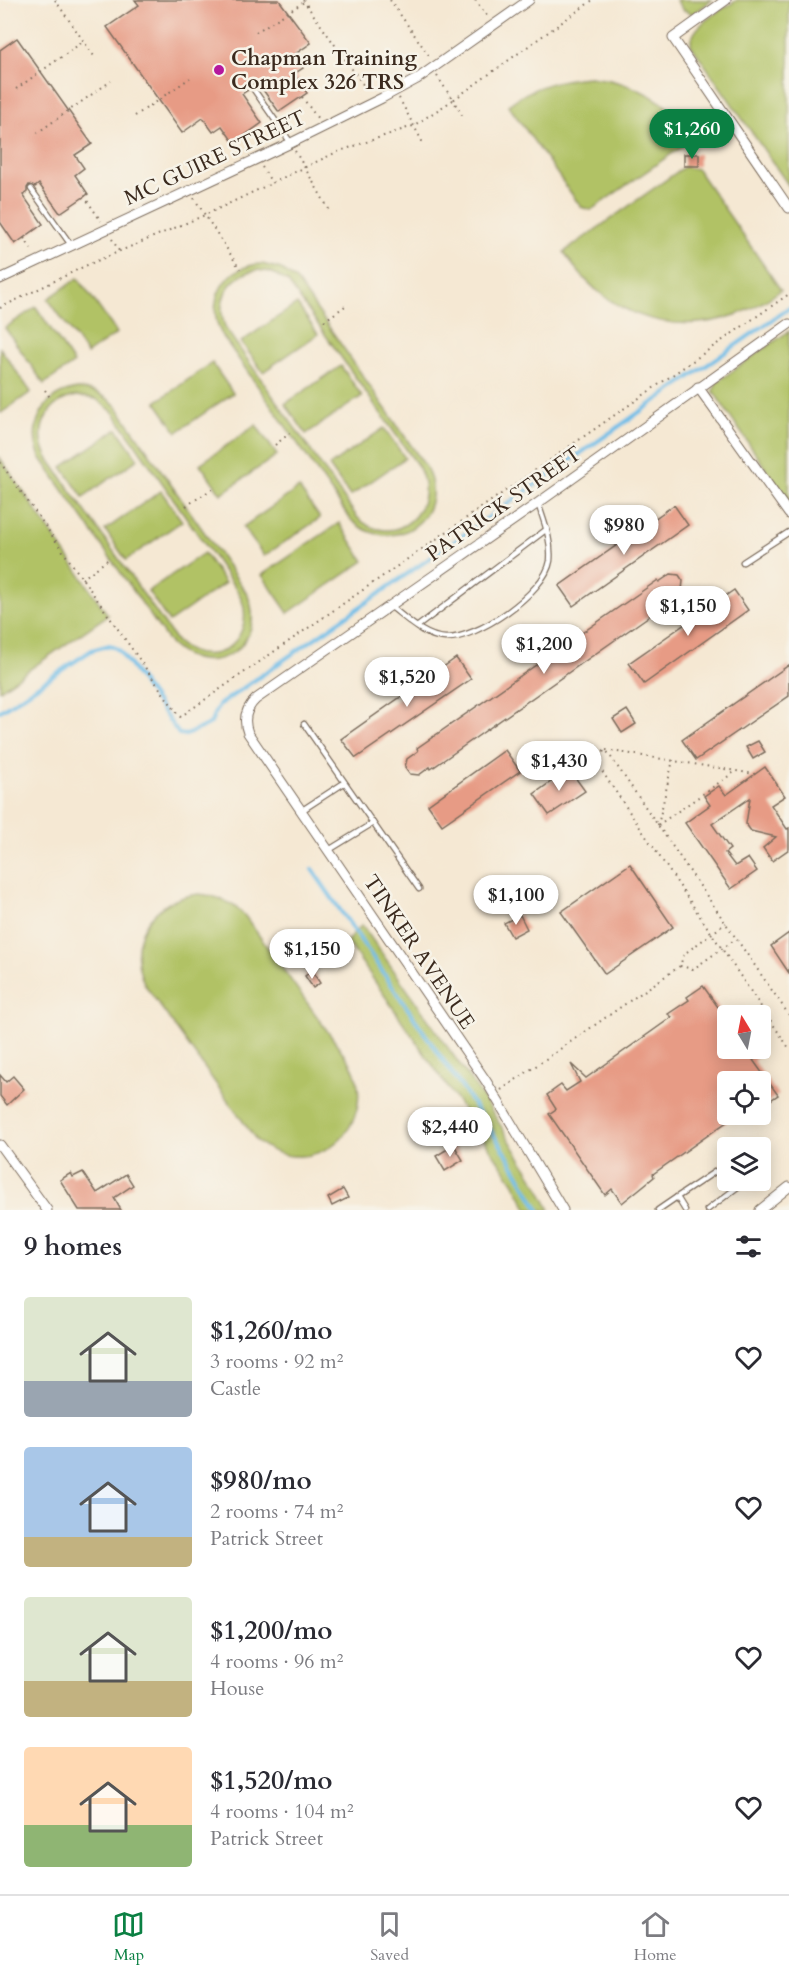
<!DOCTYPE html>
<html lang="en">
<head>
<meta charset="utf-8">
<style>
  body { margin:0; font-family:Cardo,serif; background:#f7f7f7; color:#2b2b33; height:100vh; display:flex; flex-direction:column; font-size:22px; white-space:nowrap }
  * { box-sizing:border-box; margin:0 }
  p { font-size:20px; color:#7c7c81 }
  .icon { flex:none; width:33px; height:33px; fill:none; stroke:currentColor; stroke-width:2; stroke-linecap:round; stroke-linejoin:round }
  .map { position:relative; height:1210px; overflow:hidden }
  .panel { display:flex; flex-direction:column; background:#fff; flex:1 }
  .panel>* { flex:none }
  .needle { width:39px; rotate:350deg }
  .controls { position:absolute; left:717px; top:1005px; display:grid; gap:12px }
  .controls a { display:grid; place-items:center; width:54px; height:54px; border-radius:6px; background:#fff; box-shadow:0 3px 15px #0003; font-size:30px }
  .price { position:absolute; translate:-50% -51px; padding:0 14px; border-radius:21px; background:#fff; color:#222; font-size:20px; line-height:39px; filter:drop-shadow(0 2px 3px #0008) }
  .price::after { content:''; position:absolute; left:50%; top:36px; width:18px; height:14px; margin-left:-9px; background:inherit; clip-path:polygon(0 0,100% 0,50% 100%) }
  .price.selected { background:#0b8043; color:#fff }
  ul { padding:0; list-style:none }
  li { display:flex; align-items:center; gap:18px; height:150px; padding:0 24px }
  li span { display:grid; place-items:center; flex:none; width:168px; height:120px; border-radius:6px; color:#555 }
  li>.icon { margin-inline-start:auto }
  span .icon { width:72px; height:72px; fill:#fffc; stroke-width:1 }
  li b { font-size:26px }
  h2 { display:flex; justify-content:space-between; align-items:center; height:72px; padding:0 24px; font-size:26px }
  .tab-bar { display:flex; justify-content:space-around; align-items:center; height:84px; border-top:2px solid #e1e1e2; background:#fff; font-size:16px; color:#7c7c81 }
  .tab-bar a { display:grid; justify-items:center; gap:3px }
  .tab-bar .selected { color:#0b8043 }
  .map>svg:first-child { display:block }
  .green { fill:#b1c265; stroke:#767642; stroke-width:1.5; fill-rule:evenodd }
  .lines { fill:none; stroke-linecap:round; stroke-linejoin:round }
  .stream { stroke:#6ebde8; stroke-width:4 }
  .building { fill:#e79b85 }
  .lane-casing { stroke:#7c6c5d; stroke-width:7 }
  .street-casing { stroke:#7c6c5d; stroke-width:11 }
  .path { stroke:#7c6c5d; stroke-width:2; stroke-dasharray:1.5 4.5; stroke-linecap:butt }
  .lane { stroke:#fff; stroke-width:4.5 }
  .street { stroke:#fff; stroke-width:9 }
  .poi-dot { fill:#b5179e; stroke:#f7f3e8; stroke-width:2 }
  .labels { text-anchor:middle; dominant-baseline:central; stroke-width:5; stroke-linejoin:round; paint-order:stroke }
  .poi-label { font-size:21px; font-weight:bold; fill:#3b2a1e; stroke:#f7f3e8; text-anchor:start }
  .street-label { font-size:21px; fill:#3b2a1e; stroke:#f7f3e8 }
</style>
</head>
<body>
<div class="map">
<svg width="789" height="1210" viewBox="0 0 789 1210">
  <rect width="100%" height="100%" fill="#f7f3e8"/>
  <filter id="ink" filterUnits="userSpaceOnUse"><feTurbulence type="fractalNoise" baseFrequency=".0167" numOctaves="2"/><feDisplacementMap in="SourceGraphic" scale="12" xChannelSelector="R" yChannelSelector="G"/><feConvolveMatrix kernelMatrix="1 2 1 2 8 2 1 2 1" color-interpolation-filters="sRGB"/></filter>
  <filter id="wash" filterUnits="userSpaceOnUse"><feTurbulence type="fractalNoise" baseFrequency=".008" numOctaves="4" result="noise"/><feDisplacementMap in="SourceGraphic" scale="24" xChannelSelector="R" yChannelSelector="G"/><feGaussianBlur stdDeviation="1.35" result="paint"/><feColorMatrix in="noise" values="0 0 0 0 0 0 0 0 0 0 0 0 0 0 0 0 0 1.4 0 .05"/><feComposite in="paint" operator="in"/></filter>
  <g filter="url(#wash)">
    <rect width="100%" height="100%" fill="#f5e8d3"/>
    <g class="green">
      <polygon points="676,0 712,0 693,14 683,10"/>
      <path d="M737,0h52v186l-98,-141c-1,-20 31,-35 46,-45z"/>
      <path d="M590,77c42,4 82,24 104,61l-103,72 -10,-3 -73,-102c25,-19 51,-26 82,-28z"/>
      <path d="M684,167l13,2 84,121c-73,56 -168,41 -217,-38z"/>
      <path d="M262,264l19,5 16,12 129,186c26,51 -34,91 -75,53l-129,-185c-18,-33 2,-70 40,-71zM257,270l14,2 17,10 130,184c24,44 -25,86 -61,51l-131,-188c-11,-27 1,-53 31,-59z"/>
      <polygon points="78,278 117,333 87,354 48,299"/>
      <polygon points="297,304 318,334 263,372 241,342"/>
      <polygon points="36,307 74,363 44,384 5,328"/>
      <polygon points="789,331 789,503 713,391 717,382"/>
      <polygon points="0,348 31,392 1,413 0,412"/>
      <polygon points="212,363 233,393 177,432 156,402"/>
      <polygon points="341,366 362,396 306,434 285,404"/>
      <path d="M78,389c16,1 28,6 39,18l129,185c26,51 -34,92 -75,53l-131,-188c-13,-31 3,-64 38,-68zM77,396l19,3 17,13 125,180c24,43 -24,84 -61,50l-129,-184c-15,-27 -2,-57 29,-62z"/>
      <polygon points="256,425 277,455 221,494 200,464"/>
      <polygon points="384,428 405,458 350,496 329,466"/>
      <polygon points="117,429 138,459 83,497 62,467"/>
      <polygon points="0,458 108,615 0,690"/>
      <polygon points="299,488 320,518 264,556 243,527"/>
      <polygon points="161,491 182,521 126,560 105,530"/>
      <polygon points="339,523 364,561 288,613 262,575"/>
      <polygon points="204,553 225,583 169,622 148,591"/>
      <path d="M199,894c19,2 33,8 46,22l106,148c31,62 -39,121 -94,77l-112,-156c-22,-44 7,-87 54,-91z"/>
      <polygon points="362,925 486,1102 536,1183 550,1210 528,1210 513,1182 347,941"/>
    </g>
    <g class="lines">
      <g class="stream">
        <polyline points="0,711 92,650 110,645 119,650 179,734 186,735 211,723 214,714 219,705 789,308"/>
        <polyline points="312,869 465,1092 506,1153 539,1210"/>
      </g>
    </g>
    <g id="blocks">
      <g class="building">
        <polygon points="135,0 279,0 311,43 294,55 303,68 294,74 307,93 279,112 258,83 256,85 251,83 248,86 248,90 242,94 262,123 234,143 222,126 213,132 203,118 182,133 107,27 139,5"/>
        <polygon points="17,38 92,144 75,155 84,168 75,175 88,194 60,213 39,184 35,187 29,185 27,188 27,192 23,195 43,224 15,244 0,222 0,50"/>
        <rect x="684" y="154" width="15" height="12"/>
        <polygon points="674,505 688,525 573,606 559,586"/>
        <polygon points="671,574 679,575 683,581 682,590 670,598 672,600 431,769 430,767 419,775 410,774 405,767 407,759 418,751 417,748 658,580 659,582"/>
        <polygon points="734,590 748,610 644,684 629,663"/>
        <polygon points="456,658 471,679 356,758 341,739"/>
        <polygon points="789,665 789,696 696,760 682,740"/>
        <polygon points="627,710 636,724 622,733 613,719"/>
        <polygon points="758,741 765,752 753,759 746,747"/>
        <polygon points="505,750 520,771 442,825 428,805"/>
        <polygon points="765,767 785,796 771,805 787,829 789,828 789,849 772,861 763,848 776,837 751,831 746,824 750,798 712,824 730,849 725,853 735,866 748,858 757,871 731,889 685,823 710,805 704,796 719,786 726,795"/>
        <polygon points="569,769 585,791 549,815 534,794"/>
        <polygon points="630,864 673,927 605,974 561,912"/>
        <polygon points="520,915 527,929 512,937 504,923"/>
        <polygon points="789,933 789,973 771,946"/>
        <polygon points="312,971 320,983 313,988 305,976"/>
        <polygon points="703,986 728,1021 728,1048 750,1048 757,1058 753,1060 778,1095 760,1107 760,1082 728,1082 728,1121 653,1174 654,1177 622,1203 612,1189 605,1195 549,1114 556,1109 547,1095 561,1085 566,1091 580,1082 571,1064 586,1078 672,1017 668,1014 689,1000 687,997"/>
        <polygon points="0,1075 6,1082 13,1076 24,1089 7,1105 0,1096"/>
        <polygon points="454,1145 463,1160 445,1171 436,1156"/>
        <polygon points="83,1172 97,1193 126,1174 133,1185 114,1198 121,1210 79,1210 60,1180 71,1173 73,1177"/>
        <polygon points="343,1189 348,1198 332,1206 328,1198"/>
      </g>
    </g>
  </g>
  <g filter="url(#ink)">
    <use href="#blocks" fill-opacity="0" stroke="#7c6c5d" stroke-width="1.5"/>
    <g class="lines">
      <g class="lane-casing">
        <g id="lane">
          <polyline points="252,87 291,143"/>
          <polyline points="31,189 71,245"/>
          <polyline points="743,562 789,532"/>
          <path d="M390,606c16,12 34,31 55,32 31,2 100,-45 105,-77 2,-21 -6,-39 -12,-58"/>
          <polyline points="418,626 547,529"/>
          <polyline points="304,724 419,889"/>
          <polyline points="301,811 344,783"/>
          <polyline points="329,850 373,823"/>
          <polyline points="677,1197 728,1163"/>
          <polyline points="658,1210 677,1197 685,1210"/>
          <polyline points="707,1210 747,1180"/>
        </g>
      </g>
      <g class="street-casing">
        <g id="street">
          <polyline points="726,0 673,38 789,208"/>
          <polyline points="0,279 291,143 382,98 417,79 529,0"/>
          <polyline points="698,387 789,514"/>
          <polyline points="0,1145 47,1210"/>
          <path d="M563,1210l-77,-129 -238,-348c-5,-13 -3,-24 8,-34l282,-196 251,-179"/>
          <polyline points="760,1210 789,1187"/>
        </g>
      </g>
      <g class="path">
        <polyline points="55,0 96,59"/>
        <polyline points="303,0 369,93"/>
        <polyline points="390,0 430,57"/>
        <polyline points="475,0 488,17"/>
        <polyline points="256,32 304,2"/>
        <polyline points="437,76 453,100 593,0"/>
        <polyline points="16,89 84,41"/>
        <polyline points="302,97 318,119"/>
        <polyline points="399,98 423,143"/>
        <polyline points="135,116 190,78"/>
        <polyline points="37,133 111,81"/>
        <polyline points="243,137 251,150"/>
        <polyline points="295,151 330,211"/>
        <polyline points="262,167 272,183"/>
        <polyline points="84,196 101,221"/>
        <polyline points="194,198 240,269"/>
        <polyline points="24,238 34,253"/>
        <polyline points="112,239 119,251"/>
        <polyline points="0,308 85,266 205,215 337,152 413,126 453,100 462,115"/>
        <polyline points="324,321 348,304"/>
        <polyline points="45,390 51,399"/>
        <polyline points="275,445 290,433"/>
        <polyline points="0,462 180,717 789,294"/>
        <polyline points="186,506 212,489"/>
        <polyline points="82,579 110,558"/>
        <polyline points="606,750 755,774"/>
        <polyline points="658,825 736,771"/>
        <polyline points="658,825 673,760"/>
        <polyline points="680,966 693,969 736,939"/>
        <polyline points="789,1015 606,750 593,758 789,1048"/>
        <polyline points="501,1090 680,966 684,954 726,923"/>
      </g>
      <use href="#lane" class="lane"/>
      <use href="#street" class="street"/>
    </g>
  </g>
  <circle class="poi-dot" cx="219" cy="70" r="6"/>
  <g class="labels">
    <g class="poi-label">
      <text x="231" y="58">Chapman Training<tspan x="231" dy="24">Complex 326 TRS</tspan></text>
    </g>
    <g class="street-label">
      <text transform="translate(215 158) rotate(-25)">MC GUIRE STREET</text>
      <text transform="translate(504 504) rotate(-35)">PATRICK STREET</text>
      <text transform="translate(419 952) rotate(56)">TINKER AVENUE</text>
    </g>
  </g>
</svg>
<div class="controls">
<a><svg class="needle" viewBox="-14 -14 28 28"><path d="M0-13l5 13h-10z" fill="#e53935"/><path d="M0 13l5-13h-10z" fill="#7c7c81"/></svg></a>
<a><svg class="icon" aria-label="locate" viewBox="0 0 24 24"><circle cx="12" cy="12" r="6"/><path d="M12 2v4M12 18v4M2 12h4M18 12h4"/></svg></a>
<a><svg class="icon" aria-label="layers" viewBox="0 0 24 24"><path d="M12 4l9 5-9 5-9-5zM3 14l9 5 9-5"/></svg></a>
</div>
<b class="price selected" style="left:692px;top:160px">$1,260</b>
<b class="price" style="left:624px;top:556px">$980</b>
<b class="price" style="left:688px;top:637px">$1,150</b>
<b class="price" style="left:544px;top:675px">$1,200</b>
<b class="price" style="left:407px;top:708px">$1,520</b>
<b class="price" style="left:559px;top:792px">$1,430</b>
<b class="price" style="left:516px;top:926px">$1,100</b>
<b class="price" style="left:312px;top:980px">$1,150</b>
<b class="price" style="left:450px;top:1158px">$2,440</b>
</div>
<section class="panel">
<h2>9 homes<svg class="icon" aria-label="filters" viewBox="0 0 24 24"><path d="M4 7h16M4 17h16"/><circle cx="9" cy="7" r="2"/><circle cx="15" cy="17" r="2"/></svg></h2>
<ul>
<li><span style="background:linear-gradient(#dfe7d0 70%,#9aa5b1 0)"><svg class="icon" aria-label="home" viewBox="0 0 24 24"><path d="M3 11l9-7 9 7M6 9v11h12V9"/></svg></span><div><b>$1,260/mo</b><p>3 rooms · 92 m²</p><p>Castle</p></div><svg class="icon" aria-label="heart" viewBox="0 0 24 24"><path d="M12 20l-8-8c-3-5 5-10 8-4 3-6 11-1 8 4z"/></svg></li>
<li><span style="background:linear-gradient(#a9c7e8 75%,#c2b280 0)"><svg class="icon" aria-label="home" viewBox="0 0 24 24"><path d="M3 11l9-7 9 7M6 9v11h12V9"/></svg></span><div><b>$980/mo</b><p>2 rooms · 74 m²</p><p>Patrick Street</p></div><svg class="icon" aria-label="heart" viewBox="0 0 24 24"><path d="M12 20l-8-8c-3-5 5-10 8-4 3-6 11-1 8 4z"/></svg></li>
<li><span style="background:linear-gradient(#dfe7d0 70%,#c2b280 0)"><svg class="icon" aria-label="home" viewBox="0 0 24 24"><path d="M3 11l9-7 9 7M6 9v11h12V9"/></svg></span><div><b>$1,200/mo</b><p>4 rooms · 96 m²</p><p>House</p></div><svg class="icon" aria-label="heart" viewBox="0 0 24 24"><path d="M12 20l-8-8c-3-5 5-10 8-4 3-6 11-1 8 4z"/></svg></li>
<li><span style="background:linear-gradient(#ffd9b3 65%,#8fb573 0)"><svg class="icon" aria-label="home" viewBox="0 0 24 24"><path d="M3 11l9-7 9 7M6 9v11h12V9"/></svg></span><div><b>$1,520/mo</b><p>4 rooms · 104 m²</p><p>Patrick Street</p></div><svg class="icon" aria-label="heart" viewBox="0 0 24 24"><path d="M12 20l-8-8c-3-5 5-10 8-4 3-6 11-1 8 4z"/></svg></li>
</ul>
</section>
<nav class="tab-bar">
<a class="selected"><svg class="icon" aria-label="map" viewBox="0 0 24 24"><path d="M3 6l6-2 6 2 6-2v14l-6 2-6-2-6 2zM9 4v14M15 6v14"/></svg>Map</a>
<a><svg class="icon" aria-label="saved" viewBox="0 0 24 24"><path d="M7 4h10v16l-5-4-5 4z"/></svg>Saved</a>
<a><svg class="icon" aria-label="home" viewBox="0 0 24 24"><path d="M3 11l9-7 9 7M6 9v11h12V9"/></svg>Home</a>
</nav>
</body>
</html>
